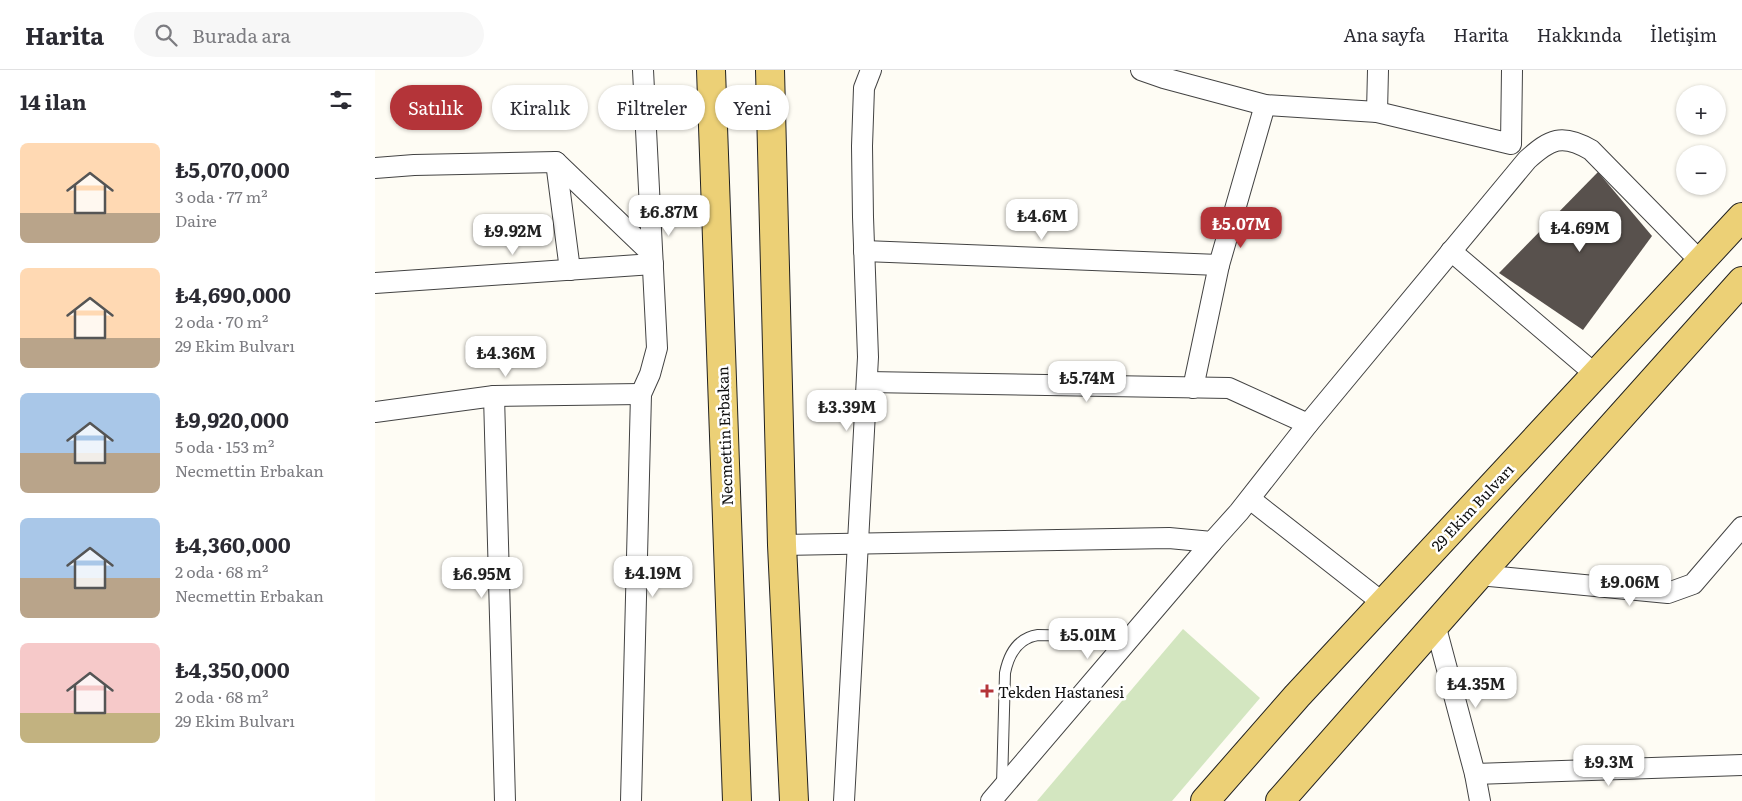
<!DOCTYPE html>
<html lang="tr">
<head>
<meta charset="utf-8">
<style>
  body { margin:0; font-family:Literata,serif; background:#f7f7f7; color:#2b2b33; height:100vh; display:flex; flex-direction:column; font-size:19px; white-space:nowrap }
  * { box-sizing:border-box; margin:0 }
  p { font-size:16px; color:#7c7c81 }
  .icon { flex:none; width:28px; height:28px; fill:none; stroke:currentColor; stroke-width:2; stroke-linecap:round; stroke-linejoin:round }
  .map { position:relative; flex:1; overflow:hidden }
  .side { display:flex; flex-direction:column; background:#fff; width:375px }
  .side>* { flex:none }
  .banner { position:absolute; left:15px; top:15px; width:475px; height:45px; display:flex; gap:10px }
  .fabs { position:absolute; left:1301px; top:15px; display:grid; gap:10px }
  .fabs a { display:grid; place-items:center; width:50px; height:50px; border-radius:50%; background:#fff; box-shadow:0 1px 4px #0004; font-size:25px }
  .price { position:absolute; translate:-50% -42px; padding:0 11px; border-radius:10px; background:#fff; color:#222; font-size:16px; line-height:32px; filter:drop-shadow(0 1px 2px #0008) }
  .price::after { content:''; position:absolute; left:50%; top:30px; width:15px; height:11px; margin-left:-8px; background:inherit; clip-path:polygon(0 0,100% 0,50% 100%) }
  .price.on { background:#b43439; color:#fff }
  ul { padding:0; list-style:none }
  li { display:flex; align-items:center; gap:15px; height:125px; padding:0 20px }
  li span { display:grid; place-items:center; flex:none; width:140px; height:100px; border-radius:8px; color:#555 }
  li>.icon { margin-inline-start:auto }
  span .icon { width:60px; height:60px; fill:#fffc; stroke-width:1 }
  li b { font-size:21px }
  h2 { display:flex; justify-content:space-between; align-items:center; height:60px; padding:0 20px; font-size:21px }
  .chip { padding:0 18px; border-radius:22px; background:#fff; box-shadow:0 1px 4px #0004; font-size:18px; line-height:45px }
  .chip.on { background:#b43439; color:#fff }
  header { display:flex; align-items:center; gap:30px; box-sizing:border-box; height:70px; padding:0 25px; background:#fff; border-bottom:1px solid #e1e1e2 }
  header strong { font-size:24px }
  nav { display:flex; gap:28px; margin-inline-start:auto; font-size:18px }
  .search { width:350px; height:45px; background:#f7f7f7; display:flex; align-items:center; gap:12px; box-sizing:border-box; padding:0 18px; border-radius:28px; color:#7c7c81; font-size:19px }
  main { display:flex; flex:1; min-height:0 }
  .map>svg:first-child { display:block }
  .green { fill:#d3e6c0 }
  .building { fill:#58514d }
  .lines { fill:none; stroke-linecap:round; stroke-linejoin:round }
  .service-casing { stroke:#434343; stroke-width:12 }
  .minor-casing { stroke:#434343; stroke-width:22 }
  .primary-casing { stroke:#212121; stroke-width:30 }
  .service { stroke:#fff; stroke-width:10 }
  .minor { stroke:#fff; stroke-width:20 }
  .primary { stroke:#ecd076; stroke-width:28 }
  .poi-dot { fill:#b43439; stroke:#fff; stroke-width:2 }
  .labels { text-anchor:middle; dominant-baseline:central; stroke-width:5; stroke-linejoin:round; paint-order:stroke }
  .street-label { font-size:15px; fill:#101010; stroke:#fff }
  .poi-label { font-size:15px; fill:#101010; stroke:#fff; text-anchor:start }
</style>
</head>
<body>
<header>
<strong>Harita</strong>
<div class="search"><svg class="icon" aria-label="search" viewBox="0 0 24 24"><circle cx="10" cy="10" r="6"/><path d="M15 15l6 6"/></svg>Burada ara</div>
<nav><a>Ana sayfa</a><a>Harita</a><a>Hakkında</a><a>İletişim</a></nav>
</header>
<main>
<section class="side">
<h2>14 ilan<svg class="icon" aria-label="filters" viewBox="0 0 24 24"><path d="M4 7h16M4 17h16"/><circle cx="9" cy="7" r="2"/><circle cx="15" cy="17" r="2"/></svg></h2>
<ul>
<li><span style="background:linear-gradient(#ffd9b3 70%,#b9a48a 0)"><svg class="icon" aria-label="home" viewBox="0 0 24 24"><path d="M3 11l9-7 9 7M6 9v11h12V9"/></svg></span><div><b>₺5,070,000</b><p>3 oda · 77 m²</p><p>Daire</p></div></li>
<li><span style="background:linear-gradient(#ffd9b3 70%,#b9a48a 0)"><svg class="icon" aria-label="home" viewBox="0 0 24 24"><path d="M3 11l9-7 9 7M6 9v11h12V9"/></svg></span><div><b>₺4,690,000</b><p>2 oda · 70 m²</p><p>29 Ekim Bulvarı</p></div></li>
<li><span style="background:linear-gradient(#a9c7e8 60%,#b9a48a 0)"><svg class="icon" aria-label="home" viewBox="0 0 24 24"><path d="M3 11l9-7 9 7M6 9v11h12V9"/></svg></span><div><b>₺9,920,000</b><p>5 oda · 153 m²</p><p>Necmettin Erbakan</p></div></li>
<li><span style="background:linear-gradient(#a9c7e8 60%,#b9a48a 0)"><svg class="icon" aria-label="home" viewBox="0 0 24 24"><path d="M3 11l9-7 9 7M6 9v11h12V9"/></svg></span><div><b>₺4,360,000</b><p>2 oda · 68 m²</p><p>Necmettin Erbakan</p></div></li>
<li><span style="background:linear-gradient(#f6c9c9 70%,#c2b280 0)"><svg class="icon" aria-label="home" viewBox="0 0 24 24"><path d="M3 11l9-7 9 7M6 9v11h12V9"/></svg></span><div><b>₺4,350,000</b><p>2 oda · 68 m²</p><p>29 Ekim Bulvarı</p></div></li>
</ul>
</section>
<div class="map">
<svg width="1367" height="731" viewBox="0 0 1367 731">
  <rect width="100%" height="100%" fill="#fefcf4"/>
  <polygon class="green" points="808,559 885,628 797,731 662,731"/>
  <polygon class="building" points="1223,102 1277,166 1208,260 1124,203"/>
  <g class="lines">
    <g class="service-casing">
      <path id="service" d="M627,715l3,-112c4,-20 13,-35 33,-38l92,2"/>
    </g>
    <g class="minor-casing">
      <g id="minor">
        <polyline points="766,0 789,8 890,35 1002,42 1136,74 1137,0"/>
        <polyline points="1002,42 1003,0"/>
        <polyline points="181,92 195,200"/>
        <polyline points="0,98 39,95 181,92 277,184"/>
        <polyline points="489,181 844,195"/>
        <polyline points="1076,181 1220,304"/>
        <polyline points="0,213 278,194"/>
        <polyline points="492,312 854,318 933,354"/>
        <polyline points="818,318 844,195 890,35"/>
        <polyline points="119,326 130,731"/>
        <polyline points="0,342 119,326 266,324"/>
        <polyline points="875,429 1008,533"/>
        <path d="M407,475l387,-7 43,4 27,-30 69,-88 219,-264c23,-21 35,-27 64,-10l109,111"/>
        <polyline points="1104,505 1293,523 1318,514 1367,457"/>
        <polyline points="1060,554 1100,704 1105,731"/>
        <polyline points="1100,704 1367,695"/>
        <polyline points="256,731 266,324 275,304 282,278 268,0"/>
        <polyline points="469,731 493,287 488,147 487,76 489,18 496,0"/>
        <polyline points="616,731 837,472"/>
      </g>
    </g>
    <g class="primary-casing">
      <g id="primary">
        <polyline points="336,0 362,731"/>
        <polyline points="395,0 407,475 419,731"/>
        <polyline points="830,731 922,626 1367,147"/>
        <polyline points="905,731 1104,505 1367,211"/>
      </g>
    </g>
    <use href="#service" class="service"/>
    <use href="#minor" class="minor"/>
    <use href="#primary" class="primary"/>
  </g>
  <path class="poi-dot" d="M609.5 613.5h5v5h5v5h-5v5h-5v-5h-5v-5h5z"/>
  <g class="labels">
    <g class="street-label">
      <text transform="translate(349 366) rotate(-92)">Necmettin Erbakan</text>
      <text transform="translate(1097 437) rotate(-47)">29 Ekim Bulvarı</text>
    </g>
    <g class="poi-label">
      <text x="623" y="621">Tekden Hastanesi</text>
    </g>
  </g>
</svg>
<div class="fabs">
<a>+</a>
<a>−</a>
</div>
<b class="price" style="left:294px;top:167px">₺6.87M</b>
<b class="price" style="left:667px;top:171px">₺4.6M</b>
<b class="price on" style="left:866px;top:179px">₺5.07M</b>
<b class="price" style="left:1205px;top:183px">₺4.69M</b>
<b class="price" style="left:138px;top:186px">₺9.92M</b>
<b class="price" style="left:131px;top:308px">₺4.36M</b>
<b class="price" style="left:712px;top:333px">₺5.74M</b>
<b class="price" style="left:472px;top:362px">₺3.39M</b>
<b class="price" style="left:278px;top:528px">₺4.19M</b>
<b class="price" style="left:107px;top:529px">₺6.95M</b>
<b class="price" style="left:1255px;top:537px">₺9.06M</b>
<b class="price" style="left:713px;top:590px">₺5.01M</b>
<b class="price" style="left:1101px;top:639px">₺4.35M</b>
<b class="price" style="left:1234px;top:717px">₺9.3M</b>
<div class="banner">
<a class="chip on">Satılık</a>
<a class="chip">Kiralık</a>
<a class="chip">Filtreler</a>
<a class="chip">Yeni</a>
</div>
</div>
</main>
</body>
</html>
